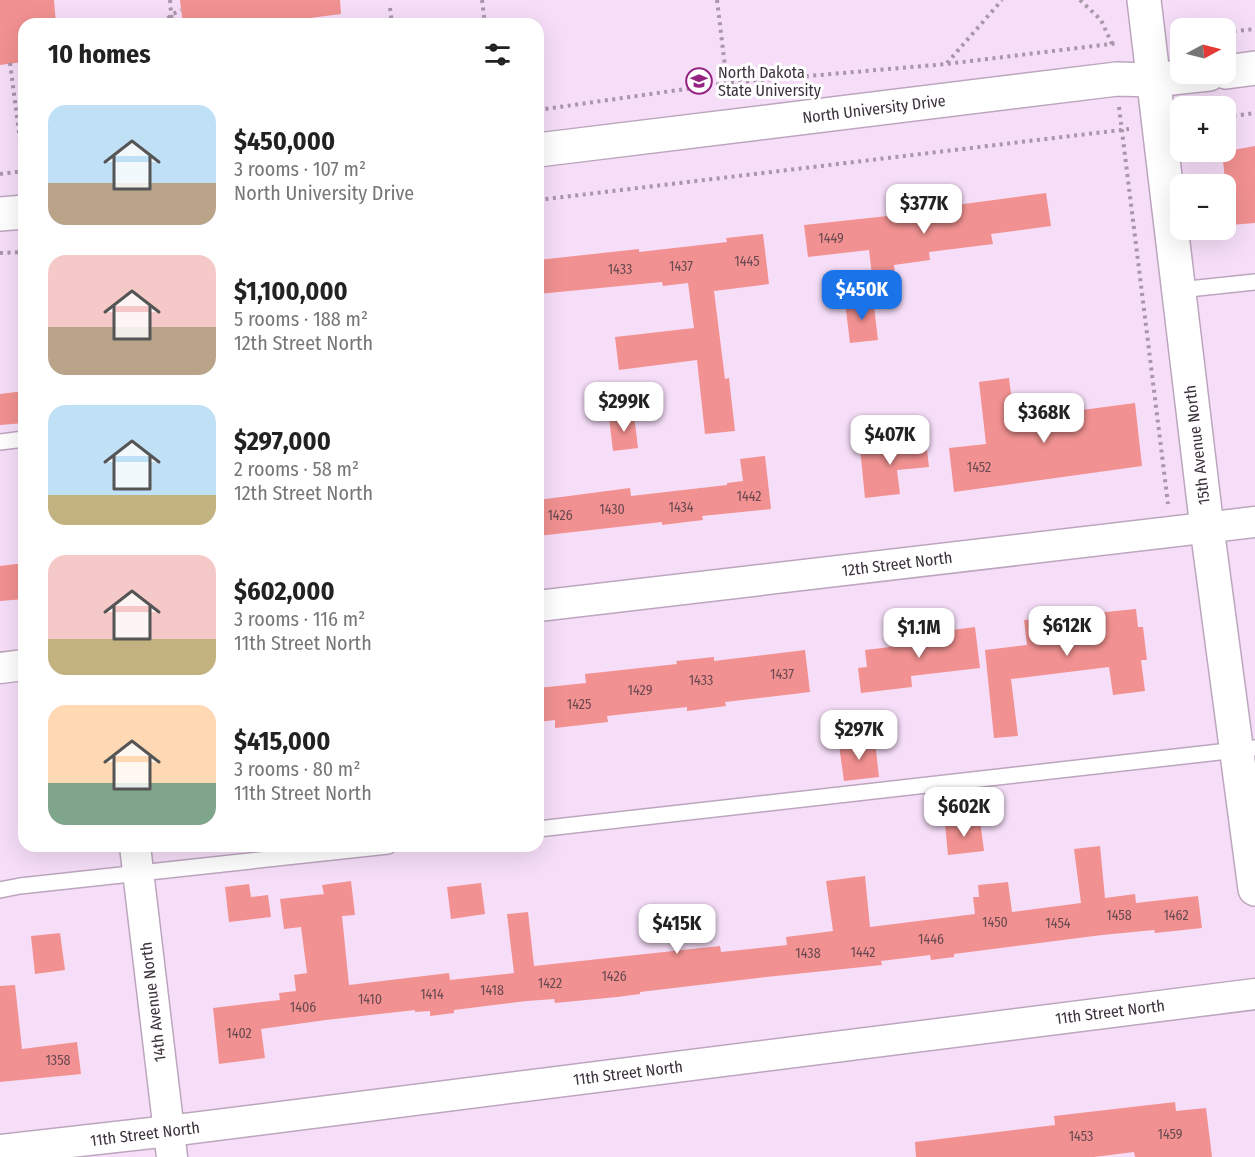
<!DOCTYPE html>
<html lang="en">
<head>
<meta charset="utf-8">
<style>
  body { margin:0; font-family:"Fira Sans Condensed",sans-serif; background:#f2f2f2; color:#222; height:100vh; display:flex; flex-direction:column; font-size:22px; white-space:nowrap }
  * { box-sizing:border-box; margin:0 }
  p { font-size:20px; color:#767676 }
  .icon { flex:none; width:33px; height:33px; fill:none; stroke:currentColor; stroke-width:2; stroke-linecap:round; stroke-linejoin:round }
  .map { position:relative; flex:1; overflow:hidden }
  .sheet { position:absolute; left:18px; top:18px; width:526px; height:834px; display:flex; flex-direction:column; background:#fff; border-radius:18px; box-shadow:0 6px 24px #0002 }
  .sheet>* { flex:none }
  .needle { width:39px; rotate:83deg }
  .fabs { position:absolute; left:1170px; top:18px; display:grid; gap:12px }
  .fabs a { display:grid; place-items:center; width:66px; height:66px; border-radius:12px; background:#fff; box-shadow:0 6px 24px #0002; font-size:30px }
  .price { position:absolute; translate:-50% -51px; padding:0 14px; border-radius:12px; background:#fff; color:#222; font-size:20px; line-height:39px; filter:drop-shadow(0 2px 3px #0008) }
  .price::after { content:''; position:absolute; left:50%; top:36px; width:18px; height:14px; margin-left:-9px; background:inherit; clip-path:polygon(0 0,100% 0,50% 100%) }
  .price.current { background:#1a73e8; color:#fff }
  ul { padding:0; list-style:none }
  li { display:flex; align-items:center; gap:18px; height:150px; padding:0 30px }
  li span { display:grid; place-items:center; flex:none; width:168px; height:120px; border-radius:18px; color:#555 }
  li>.icon { margin-inline-start:auto }
  span .icon { width:72px; height:72px; fill:#fffc; stroke-width:1 }
  li b { font-size:26px }
  h2 { display:flex; justify-content:space-between; align-items:center; height:72px; padding:0 30px; font-size:26px }
  .map>svg:first-child { display:block }
  .building { fill:#f29191 }
  .lines { fill:none; stroke-linecap:round; stroke-linejoin:round }
  .lane-casing { stroke:#bca6be; stroke-width:18 }
  .street-casing { stroke:#bca6be; stroke-width:33 }
  .secondary-casing { stroke:#bca6be; stroke-width:36 }
  .primary-casing { stroke:#bca6be; stroke-width:36 }
  .path { stroke:#a896a9; stroke-width:4; stroke-dasharray:3 4.5; stroke-linecap:butt }
  .lane { stroke:#fff; stroke-width:15 }
  .street { stroke:#fff; stroke-width:30 }
  .secondary { stroke:#fff; stroke-width:33 }
  .primary { stroke:#fff; stroke-width:33 }
  .labels { text-anchor:middle; dominant-baseline:central; stroke-width:6; stroke-linejoin:round; paint-order:stroke }
  .number-label { font-size:14px; fill:#6a4a51 }
  .poi-label { font-size:16px; fill:#3c323c; stroke:#fff; text-anchor:start }
  .street-label { font-size:16px; fill:#3c323c; stroke:#fff }
</style>
</head>
<body>
<div class="map">
<svg width="1255" height="1157" viewBox="0 0 1255 1157">
  <rect width="100%" height="100%" fill="#f6def8"/>
  <g class="building">
    <polygon points="0,0 54,0 56,24 24,24 24,62 0,65"/>
    <polygon points="180,0 340,0 341,14 263,24 183,24"/>
    <polygon points="1255,146 1255,223 1230,225 1222,152"/>
    <polygon points="1046,193 1051,226 991,234 993,244 929,252 930,260 894,265 898,306 876,309 869,250 808,257 804,225 934,211 934,208"/>
    <polygon points="763,234 769,284 714,291 725,379 729,378 735,431 705,434 697,360 619,370 615,337 694,328 688,283 663,286 662,282 538,294 538,260 639,249 639,252 727,242 726,238"/>
    <polygon points="873,298 878,340 850,343 845,302"/>
    <polygon points="1009,378 1015,428 1060,423 1059,413 1135,403 1142,466 954,492 949,448 986,444 979,382"/>
    <polygon points="24,391 24,423 0,425 0,394"/>
    <polygon points="634,415 638,448 613,451 609,418"/>
    <polygon points="926,441 929,467 897,470 900,494 865,498 860,448"/>
    <polygon points="765,456 771,509 702,516 703,520 662,525 662,522 538,536 538,500 630,488 631,496 727,485 727,483 743,481 740,459"/>
    <polygon points="24,563 24,599 0,601 0,566"/>
    <polygon points="1136,609 1138,627 1143,627 1147,660 1141,660 1145,691 1113,695 1109,667 1011,679 1018,736 994,738 985,650 1027,645 1024,620"/>
    <polygon points="975,627 980,668 911,676 912,687 861,693 858,668 867,667 865,650 890,647 889,638"/>
    <polygon points="805,650 810,692 725,702 726,706 687,711 687,707 607,716 608,722 555,728 555,720 538,722 538,688 586,683 585,674 677,664 676,661 714,657 714,661"/>
    <polygon points="875,741 879,777 844,781 839,745"/>
    <polygon points="980,820 984,851 948,855 945,824"/>
    <polygon points="1100,846 1105,898 1135,894 1136,903 1198,896 1202,928 1155,933 1154,930 1102,935 954,954 954,957 931,960 930,955 881,961 882,965 766,977 640,992 640,994 617,997 555,1003 554,999 527,1001 454,1010 454,1013 430,1016 430,1011 415,1012 415,1010 326,1020 261,1029 265,1058 219,1064 213,1008 280,1000 279,993 296,991 294,975 307,973 301,927 284,929 280,899 324,894 322,885 351,881 355,915 342,916 349,985 449,973 450,980 514,973 507,914 528,912 534,966 720,946 721,952 787,945 786,937 833,931 826,881 865,876 870,927 975,914 973,897 979,897 978,885 1008,882 1012,912 1081,903 1074,849"/>
    <polygon points="481,883 485,914 451,919 447,887"/>
    <polygon points="249,884 251,897 268,895 271,917 229,922 225,887"/>
    <polygon points="60,933 65,970 35,974 31,936"/>
    <polygon points="15,985 22,1049 77,1042 81,1074 0,1082 0,986"/>
    <polygon points="1175,1102 1176,1111 1206,1108 1212,1157 1135,1157 1134,1152 1094,1157 916,1157 915,1142 1055,1125 1054,1116"/>
  </g>
  <g class="lines">
    <g class="lane-casing">
      <g id="lane">
        <polyline points="1179,290 1255,282"/>
        <polyline points="0,442 24,439"/>
        <polyline points="538,829 1255,748"/>
        <polyline points="0,890 20,886 388,846"/>
      </g>
    </g>
    <g class="street-casing">
      <g id="street">
        <polyline points="538,606 1255,522"/>
        <polyline points="0,668 24,665"/>
        <polyline points="135,846 172,1157"/>
        <polyline points="0,1150 169,1131 1255,994"/>
      </g>
    </g>
    <g class="secondary-casing">
      <polyline id="secondary" points="1144,0 1207,528 1255,889"/>
    </g>
    <g class="primary-casing">
      <g id="primary">
        <polyline points="1226,72 1255,68"/>
        <polyline points="538,150 1117,79 1153,80 1209,74"/>
        <polyline points="0,214 24,212"/>
      </g>
    </g>
    <g class="path">
      <polyline points="170,0 172,24"/>
      <polyline points="482,0 485,24"/>
      <polyline points="717,0 727,83"/>
      <polyline points="1080,0 1101,20 1112,44"/>
      <polyline points="390,8 392,24"/>
      <polyline points="163,24 171,15 181,10"/>
      <polyline points="1226,32 1255,29"/>
      <polyline points="10,63 24,171"/>
      <polyline points="947,63 1002,0"/>
      <polyline points="1119,107 1168,504"/>
      <polyline points="538,110 728,83 946,64 1119,43"/>
      <polyline points="1226,117 1255,113"/>
      <polyline points="0,174 24,171"/>
      <polyline points="538,200 1129,129"/>
      <polyline points="0,253 24,252"/>
    </g>
    <use href="#lane" class="lane"/>
    <use href="#street" class="street"/>
    <use href="#secondary" class="secondary"/>
    <use href="#primary" class="primary"/>
  </g>
  <defs>
    <g id="university-ring" transform="scale(1.35)"><circle r="9.5" fill="#fff" stroke="#942382" stroke-width="1.5"/><path d="M0-5L7-2L0 1L-7-2ZM-4 1L0 2.5L4 1V4Q0 6-4 4Z" fill="#942382"/></g>
  </defs>
  <g fill-rule="evenodd">
    <use href="#university-ring" x="699" y="81"/>
  </g>
  <g class="labels">
    <g class="number-label">
      <text x="831" y="238">1449</text>
      <text x="747" y="261">1445</text>
      <text x="681" y="266">1437</text>
      <text x="620" y="269">1433</text>
      <text x="979" y="467">1452</text>
      <text x="749" y="496">1442</text>
      <text x="681" y="507">1434</text>
      <text x="612" y="509">1430</text>
      <text x="560" y="515">1426</text>
      <text x="782" y="674">1437</text>
      <text x="701" y="680">1433</text>
      <text x="640" y="690">1429</text>
      <text x="579" y="704">1425</text>
      <text x="1119" y="915">1458</text>
      <text x="1176" y="915">1462</text>
      <text x="995" y="922">1450</text>
      <text x="1058" y="923">1454</text>
      <text x="931" y="939">1446</text>
      <text x="863" y="952">1442</text>
      <text x="808" y="953">1438</text>
      <text x="614" y="976">1426</text>
      <text x="550" y="983">1422</text>
      <text x="492" y="990">1418</text>
      <text x="432" y="994">1414</text>
      <text x="370" y="999">1410</text>
      <text x="303" y="1007">1406</text>
      <text x="239" y="1033">1402</text>
      <text x="58" y="1060">1358</text>
      <text x="1170" y="1134">1459</text>
      <text x="1081" y="1136">1453</text>
    </g>
    <g class="poi-label">
      <text x="718" y="72">North Dakota<tspan x="718" dy="18">State University</tspan></text>
    </g>
    <g class="street-label">
      <text transform="translate(874 109) rotate(-7)">North University Drive</text>
      <text transform="translate(1197 445) rotate(-97)">15th Avenue North</text>
      <text transform="translate(897 564) rotate(-7)">12th Street North</text>
      <text transform="translate(153 1002) rotate(-97)">14th Avenue North</text>
      <text transform="translate(1110 1012) rotate(-7)">11th Street North</text>
      <text transform="translate(628 1073) rotate(-7)">11th Street North</text>
      <text transform="translate(145 1134) rotate(-7)">11th Street North</text>
    </g>
  </g>
</svg>
<div class="fabs">
<a><svg class="needle" viewBox="-14 -14 28 28"><path d="M0-13l5 13h-10z" fill="#e53935"/><path d="M0 13l5-13h-10z" fill="#767676"/></svg></a>
<a>+</a>
<a>−</a>
</div>
<b class="price" style="left:924px;top:235px">$377K</b>
<b class="price current" style="left:862px;top:321px">$450K</b>
<b class="price" style="left:624px;top:433px">$299K</b>
<b class="price" style="left:1044px;top:444px">$368K</b>
<b class="price" style="left:890px;top:466px">$407K</b>
<b class="price" style="left:1067px;top:657px">$612K</b>
<b class="price" style="left:919px;top:659px">$1.1M</b>
<b class="price" style="left:859px;top:761px">$297K</b>
<b class="price" style="left:964px;top:838px">$602K</b>
<b class="price" style="left:677px;top:955px">$415K</b>
<section class="sheet">
<h2>10 homes<svg class="icon" aria-label="filters" viewBox="0 0 24 24"><path d="M4 7h16M4 17h16"/><circle cx="9" cy="7" r="2"/><circle cx="15" cy="17" r="2"/></svg></h2>
<ul>
<li><span style="background:linear-gradient(#bfe0f5 65%,#b9a48a 0)"><svg class="icon" aria-label="home" viewBox="0 0 24 24"><path d="M3 11l9-7 9 7M6 9v11h12V9"/></svg></span><div><b>$450,000</b><p>3 rooms · 107 m²</p><p>North University Drive</p></div></li>
<li><span style="background:linear-gradient(#f6c9c9 60%,#b9a48a 0)"><svg class="icon" aria-label="home" viewBox="0 0 24 24"><path d="M3 11l9-7 9 7M6 9v11h12V9"/></svg></span><div><b>$1,100,000</b><p>5 rooms · 188 m²</p><p>12th Street North</p></div></li>
<li><span style="background:linear-gradient(#bfe0f5 75%,#c2b280 0)"><svg class="icon" aria-label="home" viewBox="0 0 24 24"><path d="M3 11l9-7 9 7M6 9v11h12V9"/></svg></span><div><b>$297,000</b><p>2 rooms · 58 m²</p><p>12th Street North</p></div></li>
<li><span style="background:linear-gradient(#f6c9c9 70%,#c2b280 0)"><svg class="icon" aria-label="home" viewBox="0 0 24 24"><path d="M3 11l9-7 9 7M6 9v11h12V9"/></svg></span><div><b>$602,000</b><p>3 rooms · 116 m²</p><p>11th Street North</p></div></li>
<li><span style="background:linear-gradient(#ffd9b3 65%,#7fa58c 0)"><svg class="icon" aria-label="home" viewBox="0 0 24 24"><path d="M3 11l9-7 9 7M6 9v11h12V9"/></svg></span><div><b>$415,000</b><p>3 rooms · 80 m²</p><p>11th Street North</p></div></li>
</ul>
</section>
</div>
</body>
</html>
